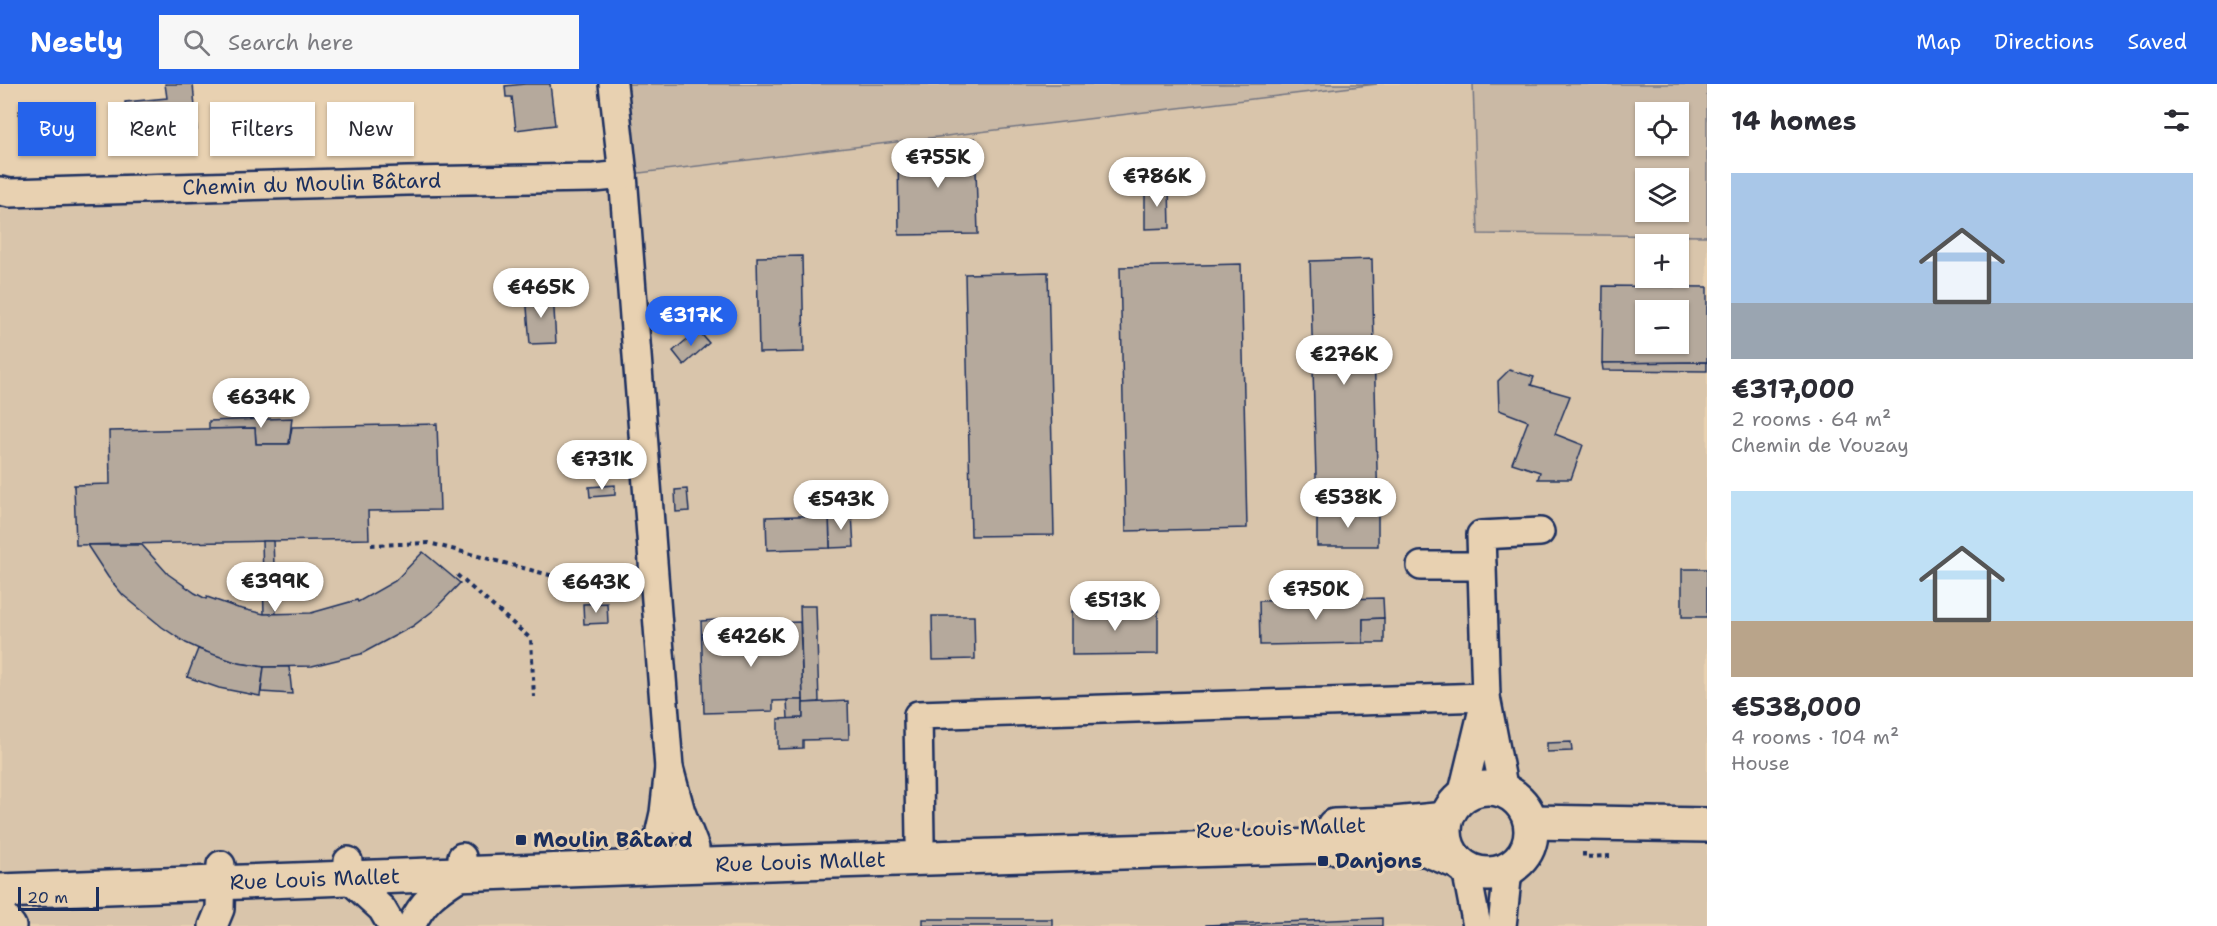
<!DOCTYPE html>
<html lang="en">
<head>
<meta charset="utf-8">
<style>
  body { margin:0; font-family:"Shantell Sans",sans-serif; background:#f7f7f7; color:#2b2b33; height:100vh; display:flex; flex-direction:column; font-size:22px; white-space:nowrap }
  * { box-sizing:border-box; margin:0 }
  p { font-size:20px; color:#7c7c81 }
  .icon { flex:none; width:33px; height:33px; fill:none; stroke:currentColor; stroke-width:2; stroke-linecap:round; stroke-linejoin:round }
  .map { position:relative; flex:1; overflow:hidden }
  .sheet { display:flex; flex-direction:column; background:#fff; width:510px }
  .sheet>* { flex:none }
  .hud { position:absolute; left:18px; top:18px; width:570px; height:54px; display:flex; gap:12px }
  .buttons { position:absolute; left:1635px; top:18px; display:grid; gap:12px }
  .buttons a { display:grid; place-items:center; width:54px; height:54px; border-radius:0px; background:#fff; box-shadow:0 2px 4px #0004; font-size:30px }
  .scale { position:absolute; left:18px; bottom:15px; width:81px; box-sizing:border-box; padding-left:6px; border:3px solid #1b2f5e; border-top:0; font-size:16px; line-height:21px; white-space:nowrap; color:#1b2f5e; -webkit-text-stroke:4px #e8d1b1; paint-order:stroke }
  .price { position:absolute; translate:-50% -51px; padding:0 14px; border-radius:21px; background:#fff; color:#222; font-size:20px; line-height:39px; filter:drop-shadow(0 2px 3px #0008) }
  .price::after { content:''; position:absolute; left:50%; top:36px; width:18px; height:14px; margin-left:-9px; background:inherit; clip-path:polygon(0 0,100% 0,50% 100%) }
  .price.active { background:#2563eb; color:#fff }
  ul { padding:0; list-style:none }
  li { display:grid; align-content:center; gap:12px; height:318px; padding:0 24px }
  li span { display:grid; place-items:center; height:186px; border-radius:0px; color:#555 }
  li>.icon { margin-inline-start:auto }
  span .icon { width:108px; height:108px; fill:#fffc; stroke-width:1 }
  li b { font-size:26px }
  h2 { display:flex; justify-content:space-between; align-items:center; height:72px; padding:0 24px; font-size:26px }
  .tag { padding:0 21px; border-radius:0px; background:#fff; box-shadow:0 2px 4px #0004; font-size:21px; line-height:54px }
  .tag.active { background:#2563eb; color:#fff }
  header { display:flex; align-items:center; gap:36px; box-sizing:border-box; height:84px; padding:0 30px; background:#2563eb; color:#fff }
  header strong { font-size:28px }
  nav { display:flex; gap:33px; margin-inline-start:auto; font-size:21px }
  .search { width:420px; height:54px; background:#f7f7f7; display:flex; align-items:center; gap:15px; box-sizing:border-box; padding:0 21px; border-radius:0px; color:#7c7c81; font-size:22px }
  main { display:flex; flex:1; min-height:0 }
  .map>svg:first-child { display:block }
  .built { fill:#d9c5ab; fill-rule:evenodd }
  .green { fill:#cab9a5; stroke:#727482; stroke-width:1.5; fill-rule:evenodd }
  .building { fill:#b5a99c; stroke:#1b2f5e; stroke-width:1.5; fill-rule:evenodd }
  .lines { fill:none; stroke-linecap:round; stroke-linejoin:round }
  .minor-casing { stroke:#1b2f5e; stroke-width:32 }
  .major-casing { stroke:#1b2f5e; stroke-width:38 }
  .path { stroke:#1b2f5e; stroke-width:4; stroke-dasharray:4.5 4.5; stroke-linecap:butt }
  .minor { stroke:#e8d1b1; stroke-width:27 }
  .major { stroke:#e8d1b1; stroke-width:33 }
  .poi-dot { fill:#1b2f5e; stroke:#e8d1b1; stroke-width:2 }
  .labels { text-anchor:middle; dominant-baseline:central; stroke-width:6; stroke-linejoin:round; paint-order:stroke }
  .street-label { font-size:21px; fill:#1b2f5e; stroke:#e8d1b1 }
  .poi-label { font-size:21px; font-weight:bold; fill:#1b2f5e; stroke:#e8d1b1; text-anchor:start }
</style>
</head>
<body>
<header>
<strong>Nestly</strong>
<div class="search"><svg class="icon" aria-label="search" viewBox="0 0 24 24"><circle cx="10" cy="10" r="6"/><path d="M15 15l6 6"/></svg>Search here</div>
<nav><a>Map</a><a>Directions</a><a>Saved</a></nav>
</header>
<main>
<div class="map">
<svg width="1707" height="842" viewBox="0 0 1707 842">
  <rect width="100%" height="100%" fill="#e8d1b1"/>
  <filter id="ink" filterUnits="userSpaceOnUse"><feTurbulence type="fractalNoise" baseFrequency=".0167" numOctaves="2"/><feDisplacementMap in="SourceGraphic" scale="12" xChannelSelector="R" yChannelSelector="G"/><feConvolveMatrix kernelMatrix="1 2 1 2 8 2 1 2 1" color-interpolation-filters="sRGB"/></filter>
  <g filter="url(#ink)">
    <path class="built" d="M1377,0h96l5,150 229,2v690h-1707v-735l594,-13zM1646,160h32v34h-32zM1646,226h32v34h-32z"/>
    <g class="green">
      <polygon points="613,0 1377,0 623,91"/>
      <path d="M1473,0h234v152l-229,-2zM1646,28h32v34h-32zM1646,94h32v34h-32z"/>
    </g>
    <g class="building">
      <polygon points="165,0 193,0 197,46 128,52 125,18 167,14"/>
      <polygon points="525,0 550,0 555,41 516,46 512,13 506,13 505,2"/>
      <polygon points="92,26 93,61 48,60 48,62 20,62 19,27"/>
      <polygon points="975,54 978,150 899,151 898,65"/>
      <polygon points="1145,104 1169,104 1170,144 1145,145"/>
      <polygon points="802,172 804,268 759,269 757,173"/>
      <polygon points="1372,175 1378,428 1317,429 1310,177"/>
      <polygon points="1241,180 1247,444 1126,447 1120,183"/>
      <polygon points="1048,188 1054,451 971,452 965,190"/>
      <path d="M1603,202l104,1v75l-105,1zM1646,226h32v34h-32z"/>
      <polygon points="553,209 556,259 530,260 526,211"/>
      <polygon points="698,246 709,259 684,281 673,267"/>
      <polygon points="1707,278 1707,287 1603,286 1602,279"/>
      <polygon points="1509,286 1534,293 1531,301 1570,312 1555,350 1583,361 1571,395 1538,395 1540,388 1512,379 1528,337 1499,326 1498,297"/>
      <polygon points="292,334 289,360 256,360 255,344 209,345 209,337"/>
      <polygon points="437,340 440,426 368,427 369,455 76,461 74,401 110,400 109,347 255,344 256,360 289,360 292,343"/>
      <polygon points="615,401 615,411 590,413 589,403"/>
      <polygon points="687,405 689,427 676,428 675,406"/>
      <polygon points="1378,428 1378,462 1317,462 1317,429"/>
      <polygon points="852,430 854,463 830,464 829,431"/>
      <polygon points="829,431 830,464 767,466 766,433"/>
      <polygon points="262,457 273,457 276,531 264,530"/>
      <polygon points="87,461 142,461 168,490 195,509 206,515 207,513 238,524 264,530 311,529 357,516 358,518 395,497 423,468 460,499 434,526 413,542 361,570 312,582 264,583 238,579 210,570 186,559 162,543 123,511 108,493"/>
      <rect x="1682" y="485" width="25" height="48"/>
      <polygon points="1383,514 1384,534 1363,535 1363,559 1260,561 1259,517"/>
      <polygon points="607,519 608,539 584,540 583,520"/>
      <polygon points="800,522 816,522 819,618 803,619"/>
      <polygon points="1158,526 1158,570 1072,571 1072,527"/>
      <polygon points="932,532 974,532 975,575 933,576"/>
      <polygon points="1384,534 1384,559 1363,559 1363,535"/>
      <polygon points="716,536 716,548 768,546 768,539 800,538 803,616 773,617 773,627 704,629 701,537"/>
      <polygon points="198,565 238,579 264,583 260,612 219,604 187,593"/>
      <polygon points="264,583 289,583 292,610 261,608"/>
      <polygon points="787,616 803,616 803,634 788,635"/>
      <polygon points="848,617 849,655 803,656 803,664 778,665 778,635 803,634 803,619"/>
      <polygon points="1571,658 1572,667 1547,668 1547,659"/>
      <polygon points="1382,834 1382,842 1206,842 1206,841"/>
      <rect x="923" y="835" width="129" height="7"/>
    </g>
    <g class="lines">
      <g class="minor-casing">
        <g id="minor">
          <polyline points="613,0 623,91 669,684"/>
          <path id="s1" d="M0,107l10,2 397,-12 187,-3 29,-3"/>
          <polyline points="1421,482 1482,482"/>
          <polygon points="669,684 681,728 695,764 674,782 656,765 664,729"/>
          <polyline points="1462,712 1486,613 1504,707"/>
          <polyline points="920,756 918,631 1486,613 1481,451 1540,448"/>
          <polyline points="348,777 348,794 382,825 392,842"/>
          <polyline points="1466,785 1477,842"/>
          <polyline points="0,827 12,842"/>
          <polyline points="213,842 220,825 221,781"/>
          <path d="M411,842c13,-28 28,-36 52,-52l-1,-17"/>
          <polyline points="1502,842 1508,786"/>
        </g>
      </g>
      <g class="major-casing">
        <g id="major">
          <circle cx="1488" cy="747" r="43"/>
          <polyline points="1531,738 1707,741"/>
          <polyline points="1334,742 1394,740 1446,735"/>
          <path id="s2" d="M0,807l674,-25 642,-20 110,3 29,12"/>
        </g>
      </g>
      <g class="path">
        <polyline points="371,461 429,459 606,506"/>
        <polyline points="457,491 531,555 534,613"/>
        <polyline points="1584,768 1584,773 1610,772"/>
      </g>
      <use href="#minor" class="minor"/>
      <use href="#major" class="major"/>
    </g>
  </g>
  <g class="poi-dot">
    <rect x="515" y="750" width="12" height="12" rx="3"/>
    <rect x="1317" y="771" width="12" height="12" rx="3"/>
  </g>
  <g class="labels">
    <g class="street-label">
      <text stroke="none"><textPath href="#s1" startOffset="312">Chemin du Moulin Bâtard</textPath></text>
      <text transform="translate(1281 744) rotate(-2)">Rue Louis Mallet</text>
      <text stroke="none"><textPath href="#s2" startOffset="801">Rue Louis Mallet</textPath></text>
      <text stroke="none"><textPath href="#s2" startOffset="315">Rue Louis Mallet</textPath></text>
    </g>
    <g class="poi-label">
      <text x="533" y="756">Moulin Bâtard</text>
      <text x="1335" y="777">Danjons</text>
    </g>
  </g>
</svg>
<div class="buttons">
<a><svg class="icon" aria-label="locate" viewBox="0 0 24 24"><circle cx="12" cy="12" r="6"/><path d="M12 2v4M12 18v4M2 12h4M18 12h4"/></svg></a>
<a><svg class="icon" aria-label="layers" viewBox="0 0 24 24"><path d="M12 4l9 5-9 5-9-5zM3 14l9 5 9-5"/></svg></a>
<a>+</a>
<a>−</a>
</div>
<div class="scale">20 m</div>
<b class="price" style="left:938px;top:105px">€755K</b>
<b class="price" style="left:1157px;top:124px">€786K</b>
<b class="price" style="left:541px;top:235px">€465K</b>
<b class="price active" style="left:691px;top:263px">€317K</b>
<b class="price" style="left:1344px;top:302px">€276K</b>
<b class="price" style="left:261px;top:345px">€634K</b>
<b class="price" style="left:602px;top:407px">€731K</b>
<b class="price" style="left:1348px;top:445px">€538K</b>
<b class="price" style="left:841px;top:447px">€543K</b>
<b class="price" style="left:275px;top:529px">€399K</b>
<b class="price" style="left:596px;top:530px">€643K</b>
<b class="price" style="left:1316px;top:537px">€750K</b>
<b class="price" style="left:1115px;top:548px">€513K</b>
<b class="price" style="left:751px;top:584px">€426K</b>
<div class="hud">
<a class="tag active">Buy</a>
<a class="tag">Rent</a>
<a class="tag">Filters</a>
<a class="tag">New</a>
</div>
</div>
<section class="sheet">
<h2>14 homes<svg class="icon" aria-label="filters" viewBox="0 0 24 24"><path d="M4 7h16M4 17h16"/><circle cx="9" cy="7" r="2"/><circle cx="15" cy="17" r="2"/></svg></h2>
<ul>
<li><span style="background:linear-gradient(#a9c7e8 70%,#9aa5b1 0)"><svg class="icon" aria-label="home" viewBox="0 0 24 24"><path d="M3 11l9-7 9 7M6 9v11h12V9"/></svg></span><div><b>€317,000</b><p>2 rooms · 64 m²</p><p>Chemin de Vouzay</p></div></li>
<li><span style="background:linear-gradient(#bfe0f5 70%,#b9a48a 0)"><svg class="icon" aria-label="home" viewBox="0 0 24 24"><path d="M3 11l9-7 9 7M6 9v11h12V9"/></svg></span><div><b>€538,000</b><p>4 rooms · 104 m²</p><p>House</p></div></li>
</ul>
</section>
</main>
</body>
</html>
